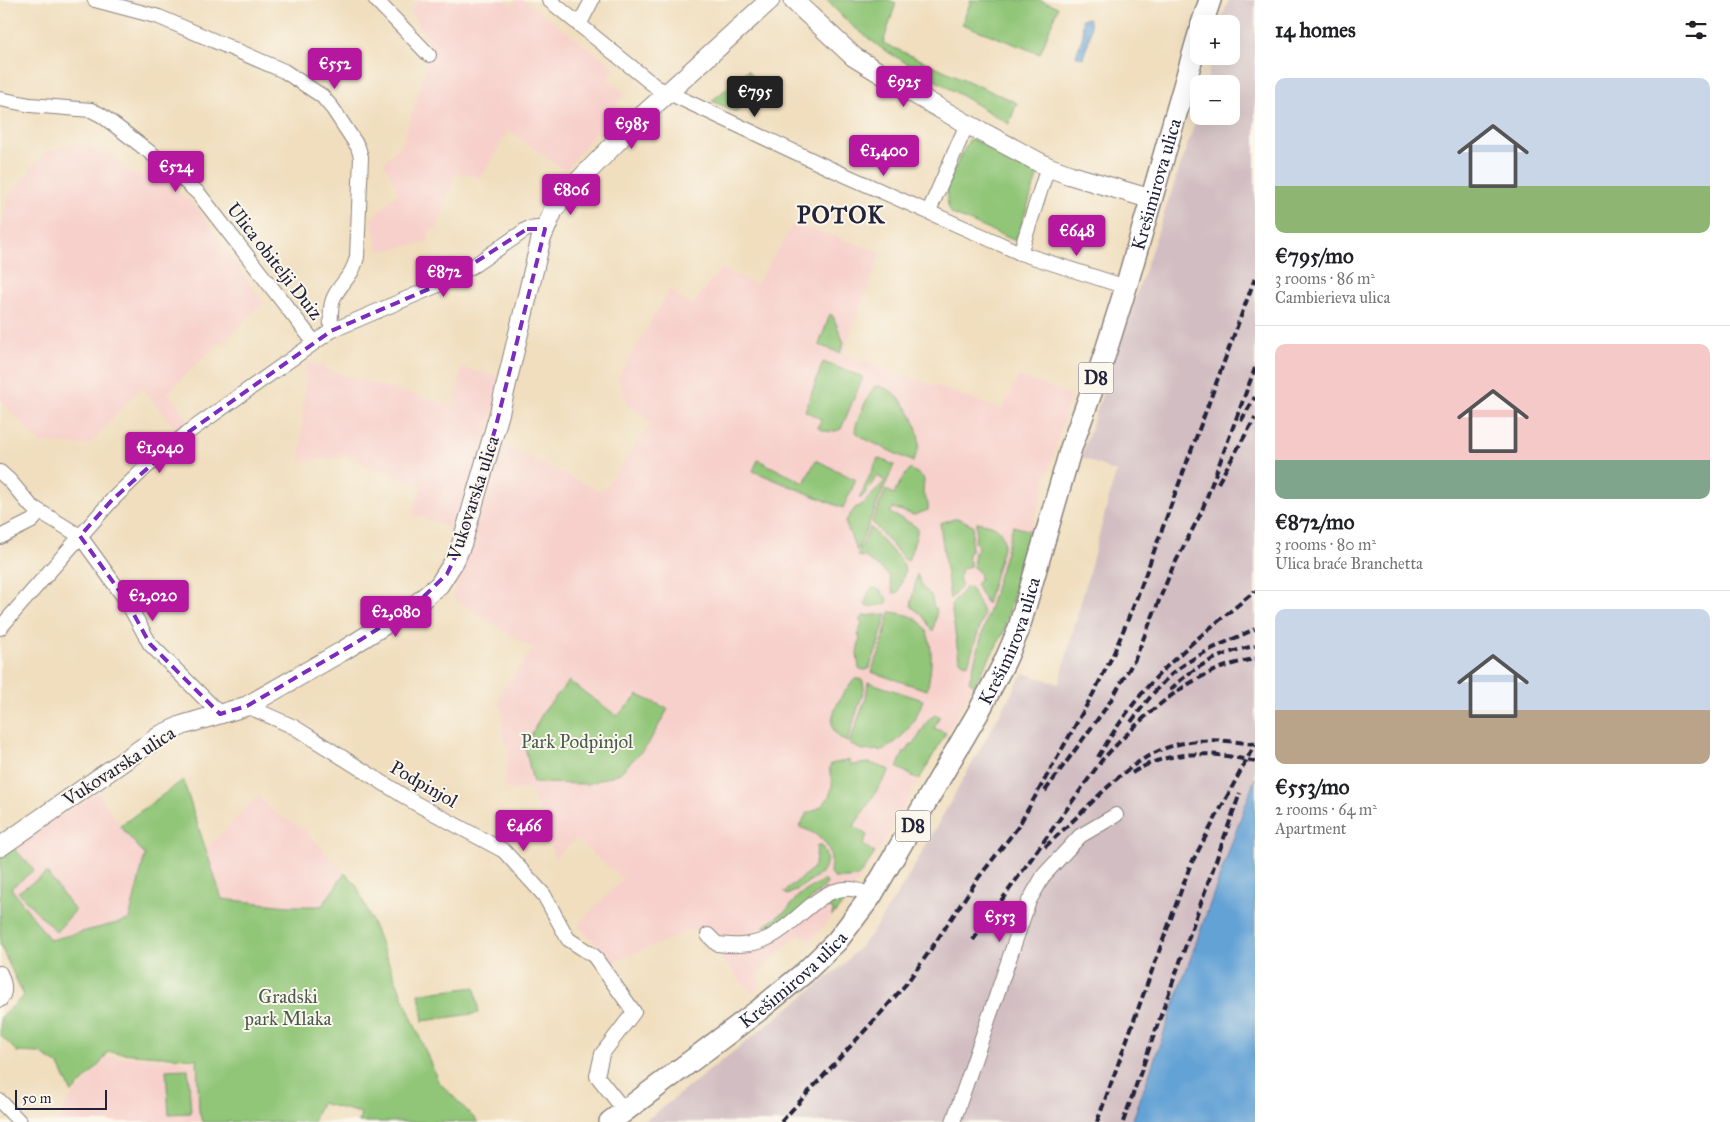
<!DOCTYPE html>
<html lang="en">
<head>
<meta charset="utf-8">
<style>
  body { margin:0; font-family:"IM FELL Great Primer",serif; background:#f2f2f2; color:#202124; height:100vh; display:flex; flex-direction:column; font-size:19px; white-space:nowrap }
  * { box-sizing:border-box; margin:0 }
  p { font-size:16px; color:#757577 }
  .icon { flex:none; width:28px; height:28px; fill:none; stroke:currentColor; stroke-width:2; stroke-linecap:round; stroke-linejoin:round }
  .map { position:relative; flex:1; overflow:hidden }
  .sheet { display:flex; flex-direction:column; background:#fff; width:475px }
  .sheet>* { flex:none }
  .fabs { position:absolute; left:1190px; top:15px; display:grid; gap:10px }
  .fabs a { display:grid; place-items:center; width:50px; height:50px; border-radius:10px; background:#fff; box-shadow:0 5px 20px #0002; font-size:25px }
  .scale { position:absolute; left:15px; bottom:12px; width:92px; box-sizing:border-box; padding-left:5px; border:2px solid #22223b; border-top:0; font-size:14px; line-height:18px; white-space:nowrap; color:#22223b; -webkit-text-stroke:4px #fbf7ec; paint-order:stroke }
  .price { position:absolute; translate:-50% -42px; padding:0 11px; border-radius:5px; background:#b5179e; color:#fff; font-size:16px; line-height:32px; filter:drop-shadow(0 1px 2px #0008) }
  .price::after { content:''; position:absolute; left:50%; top:30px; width:15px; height:11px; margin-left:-8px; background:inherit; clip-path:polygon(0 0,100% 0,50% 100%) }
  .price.current { background:#222; color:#fff }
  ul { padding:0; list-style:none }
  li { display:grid; align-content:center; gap:10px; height:265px; padding:0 20px }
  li+li { border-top:1px solid #e0e0e0 }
  li span { display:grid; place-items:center; height:155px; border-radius:10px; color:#555 }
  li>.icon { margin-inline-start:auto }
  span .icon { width:90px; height:90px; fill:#fffc; stroke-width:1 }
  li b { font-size:21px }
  h2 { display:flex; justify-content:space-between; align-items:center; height:60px; padding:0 20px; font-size:21px }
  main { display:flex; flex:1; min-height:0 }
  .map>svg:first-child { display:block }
  .built { fill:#f7d0cb }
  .industrial { fill:#d2bec2 }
  .green { fill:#91c678; stroke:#5a745a }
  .water { fill:#64a2d5; stroke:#436288 }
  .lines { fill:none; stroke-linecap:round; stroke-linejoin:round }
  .street-casing { stroke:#89807c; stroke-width:16 }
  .secondary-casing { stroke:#89807c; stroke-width:21 }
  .primary-casing { stroke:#89807c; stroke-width:24 }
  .street { stroke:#fff; stroke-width:14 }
  .secondary { stroke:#fff; stroke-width:19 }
  .primary { stroke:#fff; stroke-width:21 }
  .rail { stroke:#22223b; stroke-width:4; stroke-dasharray:8 4; stroke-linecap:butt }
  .marked { fill:none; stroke:#7b2cbf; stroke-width:4; stroke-dasharray:10 6; stroke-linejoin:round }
  .labels { text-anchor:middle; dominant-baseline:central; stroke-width:4; stroke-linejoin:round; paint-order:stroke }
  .shield { fill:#fbf7ec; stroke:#636270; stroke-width:1 }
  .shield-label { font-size:18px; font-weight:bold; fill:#22223b }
  .street-label { font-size:19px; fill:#22223b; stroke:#fbf7ec }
  .park-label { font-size:19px; fill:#495b50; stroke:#fbf7ec }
  .district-label { font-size:24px; font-weight:bold; letter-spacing:1px; fill:#22223b; stroke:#fbf7ec }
</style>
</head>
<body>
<main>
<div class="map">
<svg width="1255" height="1122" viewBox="0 0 1255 1122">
  <rect width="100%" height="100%" fill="#fbf7ec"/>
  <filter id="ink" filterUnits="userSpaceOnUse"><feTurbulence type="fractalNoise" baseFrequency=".02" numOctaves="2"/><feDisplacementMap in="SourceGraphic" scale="10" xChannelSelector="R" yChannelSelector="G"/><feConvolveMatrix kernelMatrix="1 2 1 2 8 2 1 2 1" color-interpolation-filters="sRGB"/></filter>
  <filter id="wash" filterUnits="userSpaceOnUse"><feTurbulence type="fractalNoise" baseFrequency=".0096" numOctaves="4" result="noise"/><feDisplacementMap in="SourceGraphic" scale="20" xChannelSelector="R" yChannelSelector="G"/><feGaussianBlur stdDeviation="1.12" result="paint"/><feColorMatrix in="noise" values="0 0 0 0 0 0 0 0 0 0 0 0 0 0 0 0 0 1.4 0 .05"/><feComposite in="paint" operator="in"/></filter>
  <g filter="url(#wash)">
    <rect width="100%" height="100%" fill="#f0debe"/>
    <g class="built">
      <polygon points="418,0 504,0 512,6 516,0 524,0 615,68 608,80 625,94 565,171 508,130 481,178 456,172 438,227 429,231 429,242 379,251 371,219 399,192 384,163 403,143 429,55 428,39 409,11"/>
      <polygon points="76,144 107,152 139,177 150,168 197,208 263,303 227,338 206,354 168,393 188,419 176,429 141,387 89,445 40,443 0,400 0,231 10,195 45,152"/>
      <polygon points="794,223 881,252 843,354 1002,409 1019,376 1071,395 1031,531 1003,634 883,844 843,904 811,940 799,934 758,973 760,986 752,994 695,929 613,962 578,925 623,879 576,839 554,858 546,827 530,790 504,789 510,747 504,745 502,707 499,705 503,689 533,649 452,598 503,445 602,492 651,423 627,405 618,377 670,289 691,307 720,268 757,284"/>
      <polygon points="306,361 346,376 454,406 462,368 503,377 458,531 412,514 422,486 346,456 300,462"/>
      <polygon points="98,792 120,826 145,855 129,920 50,940 10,888 34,870 12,846"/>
      <polygon points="258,796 275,813 305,830 345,873 322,906 288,906 222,899 206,849"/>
      <polygon points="108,1057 149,1058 196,1062 200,1122 60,1122 66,1103"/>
    </g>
    <polygon class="industrial" points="1229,0 1255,0 1255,778 1133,1122 644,1122 842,966 872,933 907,879 1023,673 1059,684 1116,472 1081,457 1199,111 1199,116 1231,116 1231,84 1206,84 1213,56 1231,56 1231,24 1220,24"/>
    <g class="green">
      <polygon points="826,0 889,0 896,3 883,43 1017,103 1009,124 881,48 850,24"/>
      <polygon points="971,0 1039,0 1058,7 1040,54 962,24"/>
      <polygon points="748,70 761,86 737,112 712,101"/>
      <path d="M972,139l62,31 3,7 -21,64 -64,-27c-15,-23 7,-52 17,-74z"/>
      <polygon points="830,314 833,316 844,343 840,353 819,345"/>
      <path d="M823,362l40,15 -22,52c-9,4 -15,3 -23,-1l3,-9 -16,-8z"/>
      <path d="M875,386c24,0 45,37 44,58 0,6 -4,12 -6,18l-52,-25 -6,-6c1,-12 13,-35 20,-45z"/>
      <polygon points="878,458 894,465 857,551 845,522 855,508 864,503 885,481 877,476 864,495 859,499"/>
      <polygon points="758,460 804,483 816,460 856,480 843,508 753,471"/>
      <path d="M910,469c19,11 13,6 13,25 3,6 6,8 5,16l-14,5 -21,-7 -3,5 22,11 5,4v6l-9,27 -4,-2 -32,-37 14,-32 8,4 8,-15z"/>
      <path d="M954,519h6l13,6 -2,26 -3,3v5l2,2v5c-11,2 -13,11 -8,20l-12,13 -10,-76z"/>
      <path d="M977,522c16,3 25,4 27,22l-17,60 -11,-19 4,-6 -1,-7 -6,-5 2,-15 2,-1 1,-5 -3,-3z"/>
      <polygon points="1013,526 1031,531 1003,634 974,685 969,681"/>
      <polygon points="870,527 903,563 905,571 898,593 894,593 893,592 889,575 865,557 857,556"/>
      <polygon points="917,574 923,588 931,595 934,608 937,609 933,632 923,616 911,606"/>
      <polygon points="966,587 971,588 984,614 968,664 963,663 959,659 951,605"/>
      <polygon points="872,588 875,588 881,591 888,600 886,604 867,607 865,605 868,592"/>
      <path d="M890,612c8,1 17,2 23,5 24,12 19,52 14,73l-56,-18 9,-21z"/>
      <polygon points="887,614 877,648 869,669 865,670 859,669 857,653 860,637 858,636 862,623 860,622 860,619 863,616"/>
      <path d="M855,679h4l4,2 1,8 -17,53c-6,-3 -12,-7 -14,-14 -5,-13 12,-40 22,-49z"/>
      <polygon points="569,681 617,716 638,695 668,709 647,746 620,773 588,784 533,783 525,747 543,712"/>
      <path d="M868,682l55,18c-8,22 -21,43 -44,51l-1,-1c-12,2 -19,0 -29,-7l17,-45z"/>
      <polygon points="935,715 940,716 934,728 946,733 919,780 897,767 904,752 907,751 911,744 914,744 929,719"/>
      <path d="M850,760l1,5 19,-2 20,7 -36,56 13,9 -4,10 12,8 -16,23 -8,2h-17l-4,-4c0,-5 1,-9 1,-13 0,-19 -16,-29 -32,-34l8,-14c15,-3 27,-18 25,-33 -1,-7 -4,-9 -1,-16z"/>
      <polygon points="183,780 222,899 288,906 322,906 345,873 356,884 438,1081 478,1122 359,1122 361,1113 321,1103 313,1122 202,1122 199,1111 197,1059 108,1052 100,1064 72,1093 59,1065 40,1053 17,1052 0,1035 0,1018 24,996 0,945 0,854 12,846 34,870 11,888 50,940 129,920 145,855 120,826"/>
      <path d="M817,846h5c10,20 2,26 -14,36 -7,5 -14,10 -21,13l-3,-3 27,-22 4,-6z"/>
      <polygon points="47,873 75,911 56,932 18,892"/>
      <polygon points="823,880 826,880 827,884 797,913 772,932 763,927 787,910 798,896"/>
      <polygon points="842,898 844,899 845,902 832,916 833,909 826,907 825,905"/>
      <polygon points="475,987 479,1013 423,1021 419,994"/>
      <polygon points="188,1069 191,1113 169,1114 166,1070"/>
    </g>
    <g class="water">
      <path d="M1089,18c5,13 -2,27 -6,40l-7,-2 7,-21 -1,-16z"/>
      <polygon points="1255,778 1255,1122 1132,1122"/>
    </g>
  </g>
  <g filter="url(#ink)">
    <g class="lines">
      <g class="street-casing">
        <g id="street">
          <path d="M95,0l64,17 125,54 38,25 11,13 25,38 3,10 -4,100c-5,20 -13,22 -22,38 -6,10 -4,24 -4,36"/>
          <polyline points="376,0 429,55"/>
          <polyline points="549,0 656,87 829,168 996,242 1020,253 1126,287"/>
          <polyline points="579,25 592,0"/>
          <polyline points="0,99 30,105 91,110 101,115 125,133 175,172 199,194 314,342"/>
          <polyline points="929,211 967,124"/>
          <polyline points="1020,253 1048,167"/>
          <polyline points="0,472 10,481 31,506 80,536 126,600 150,644 220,714"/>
          <polyline points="0,537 32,521 39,513"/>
          <polyline points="0,628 112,500 144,469 187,433 331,331 443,283 476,264 527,229 538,228 545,229"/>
          <polyline points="247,706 294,727 415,803 504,851 544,895 568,939 594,956 634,1012 602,1054 597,1076 625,1111"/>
          <path d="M708,935l9,9c18,2 33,2 49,-5 36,-15 61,-70 105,-43"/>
          <path d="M0,973c4,10 7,18 0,27"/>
          <polyline points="0,1101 20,1122"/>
          <polyline points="953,1122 1029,901 1044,875 1080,836 1116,815"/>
        </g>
      </g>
      <g class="secondary-casing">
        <g id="secondary">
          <polyline points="793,0 854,57 911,92 967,124 1048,167 1070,175 1151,199"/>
          <polyline points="0,847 161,735 183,725 247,706 341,652 413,607 439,585 455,560 462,543 499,415 541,239 553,211 563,197 641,117 770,0"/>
        </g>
      </g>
      <g class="primary-casing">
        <g id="primary">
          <polyline points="1202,24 1210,0"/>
          <path id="s1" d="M610,1122l149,-112 45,-37 33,-32 34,-45 107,-183 27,-52 13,-30 53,-183 33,-91 22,-70 73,-253"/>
        </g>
      </g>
      <use href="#street" class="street"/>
      <use href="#secondary" class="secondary"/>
      <use href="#primary" class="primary"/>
      <g class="rail">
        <polyline points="1241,421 1255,397"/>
        <polyline points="1218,483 1255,418"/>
        <path d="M1170,690c24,-24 52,-38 85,-44"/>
        <path d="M1131,722c13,-17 25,-34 41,-48 23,-20 55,-32 83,-45"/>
        <path d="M1098,757c14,-23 29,-46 46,-66 31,-37 74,-69 111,-100"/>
        <path d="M1132,773c37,-24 82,-22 123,-11"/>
        <polyline points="1045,791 1108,705 1135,659 1172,569 1201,513 1255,368"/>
        <path d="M1045,847c15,-14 30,-28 44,-42 33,-32 61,-60 109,-64 19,-2 38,1 57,3"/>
        <path d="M973,940l129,-180c42,-45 89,-91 153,-101"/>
        <polyline points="781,1122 880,1014 906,984 929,952 979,877 1018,827 1093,694 1113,655 1136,600 1255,278"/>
        <polyline points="1097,1122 1190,866 1255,744"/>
        <polyline points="1123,1122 1240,793"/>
      </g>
    </g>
  </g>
  <path class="marked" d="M527,229h18l-49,197 -34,117 -15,31 -34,33 -56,35 -110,64 -27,8 -70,-70 -24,-44 -46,-64 32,-36 75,-67 144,-102 112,-48z"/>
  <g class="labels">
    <g class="shield">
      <rect x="1078.5" y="362.5" width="35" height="31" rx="4"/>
      <rect x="895.5" y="810.5" width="35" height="31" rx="4"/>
    </g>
    <g class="shield-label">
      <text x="1096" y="378">D8</text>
      <text x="913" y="826">D8</text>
    </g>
    <g class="street-label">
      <text stroke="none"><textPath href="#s1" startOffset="1118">Krešimirova ulica</textPath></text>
      <text transform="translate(275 261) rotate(52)">Ulica obitelji Duiz</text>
      <text transform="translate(473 498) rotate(-72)">Vukovarska ulica</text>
      <text stroke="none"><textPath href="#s1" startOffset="638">Krešimirova ulica</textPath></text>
      <text transform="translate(119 766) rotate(-33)">Vukovarska ulica</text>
      <text transform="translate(424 784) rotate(30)">Podpinjol</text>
      <text stroke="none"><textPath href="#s1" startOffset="232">Krešimirova ulica</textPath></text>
    </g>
    <g class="park-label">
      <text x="577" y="741">Park Podpinjol</text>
      <text x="288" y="996">Gradski<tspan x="288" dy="22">park Mlaka</tspan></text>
    </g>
    <g class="district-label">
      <text x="841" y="215">POTOK</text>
    </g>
  </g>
</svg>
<div class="fabs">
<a>+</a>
<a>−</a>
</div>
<div class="scale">50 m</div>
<b class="price" style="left:335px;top:90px">€552</b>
<b class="price" style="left:904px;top:108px">€925</b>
<b class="price current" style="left:755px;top:118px">€795</b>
<b class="price" style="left:632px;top:150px">€985</b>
<b class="price" style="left:884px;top:177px">€1,400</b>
<b class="price" style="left:176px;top:193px">€524</b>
<b class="price" style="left:571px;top:216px">€806</b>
<b class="price" style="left:1077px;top:257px">€648</b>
<b class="price" style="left:444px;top:298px">€872</b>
<b class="price" style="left:160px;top:474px">€1,040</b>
<b class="price" style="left:153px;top:622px">€2,020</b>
<b class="price" style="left:396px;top:638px">€2,080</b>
<b class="price" style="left:524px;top:852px">€466</b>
<b class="price" style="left:1000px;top:943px">€553</b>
</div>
<section class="sheet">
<h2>14 homes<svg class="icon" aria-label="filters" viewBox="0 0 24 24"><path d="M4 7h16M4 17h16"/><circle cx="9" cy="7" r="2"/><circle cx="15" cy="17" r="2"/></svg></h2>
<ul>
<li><span style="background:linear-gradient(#c9d6e8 70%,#8fb573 0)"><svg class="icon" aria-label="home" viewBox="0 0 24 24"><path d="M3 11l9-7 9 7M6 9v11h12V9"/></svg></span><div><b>€795/mo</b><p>3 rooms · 86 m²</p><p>Cambierieva ulica</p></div></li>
<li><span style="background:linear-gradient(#f6c9c9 75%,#7fa58c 0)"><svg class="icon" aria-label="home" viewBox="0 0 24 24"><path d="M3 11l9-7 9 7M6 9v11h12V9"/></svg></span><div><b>€872/mo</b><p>3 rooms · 80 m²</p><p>Ulica braće Branchetta</p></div></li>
<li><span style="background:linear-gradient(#c9d6e8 65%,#b9a48a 0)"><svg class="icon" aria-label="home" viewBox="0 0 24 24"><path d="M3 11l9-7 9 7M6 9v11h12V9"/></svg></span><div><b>€553/mo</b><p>2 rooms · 64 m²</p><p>Apartment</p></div></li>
</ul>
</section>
</main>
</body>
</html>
